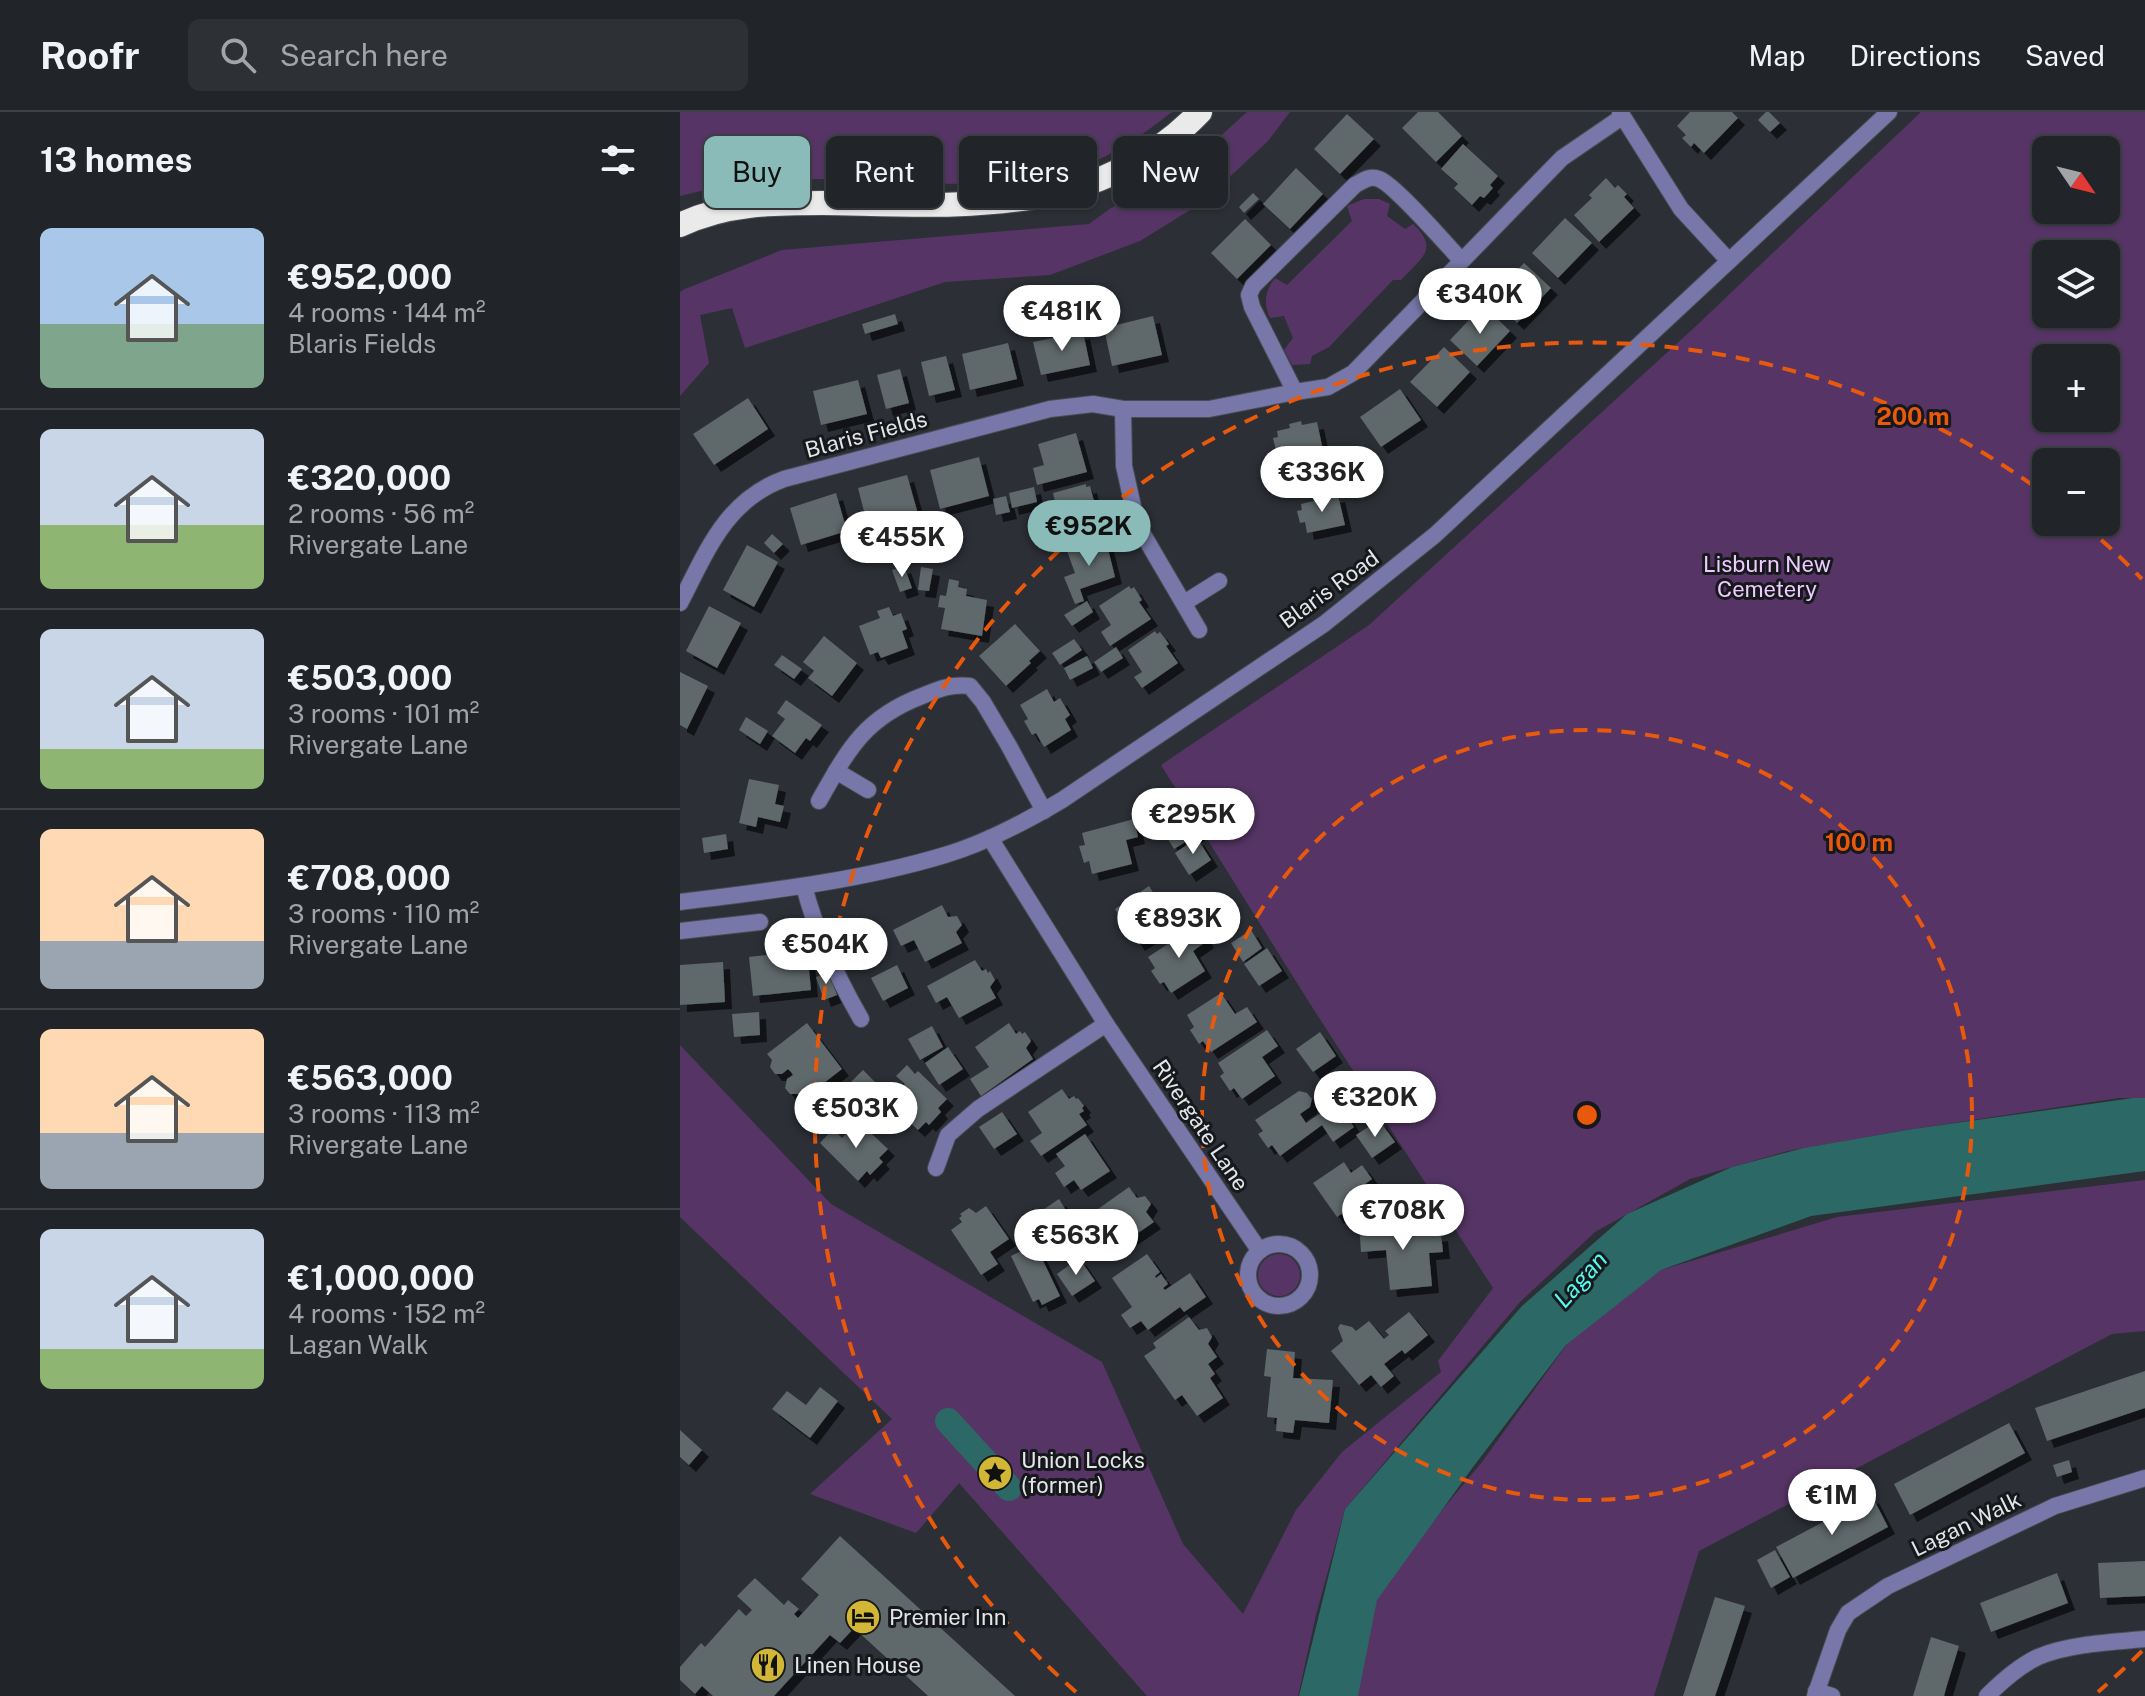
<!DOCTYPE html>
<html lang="en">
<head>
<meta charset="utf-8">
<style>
  body { margin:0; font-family:"Public Sans",sans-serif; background:#2d3034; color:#f1f3f6; height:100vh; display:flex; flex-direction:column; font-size:30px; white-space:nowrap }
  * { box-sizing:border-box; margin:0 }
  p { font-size:26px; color:#a2a4a8 }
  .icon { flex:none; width:44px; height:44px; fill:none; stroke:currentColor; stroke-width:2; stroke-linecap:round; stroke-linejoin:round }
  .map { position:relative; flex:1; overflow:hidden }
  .panel { display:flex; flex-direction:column; background:#212428; width:680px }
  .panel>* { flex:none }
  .guide { position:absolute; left:24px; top:24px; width:760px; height:72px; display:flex; gap:16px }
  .needle { width:52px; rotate:125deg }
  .fabs { position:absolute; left:1352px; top:24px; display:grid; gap:16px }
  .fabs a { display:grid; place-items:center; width:88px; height:88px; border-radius:12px; background:#212428; box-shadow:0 2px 6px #0004,0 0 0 2px #3e4145; font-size:40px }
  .price { position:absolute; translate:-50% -68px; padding:0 18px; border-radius:28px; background:#fff; color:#222; font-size:26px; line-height:52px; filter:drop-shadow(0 2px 4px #0008) }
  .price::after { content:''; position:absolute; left:50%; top:48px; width:24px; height:18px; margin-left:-12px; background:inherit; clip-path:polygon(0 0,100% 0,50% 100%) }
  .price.on { background:#8bbbb9; color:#111 }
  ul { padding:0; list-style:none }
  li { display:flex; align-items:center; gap:24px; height:200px; padding:0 40px }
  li+li { border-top:2px solid #3e4145 }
  li span { display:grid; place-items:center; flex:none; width:224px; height:160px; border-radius:12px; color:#555 }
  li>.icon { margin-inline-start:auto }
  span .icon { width:96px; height:96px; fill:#fffc; stroke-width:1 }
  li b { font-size:34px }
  h2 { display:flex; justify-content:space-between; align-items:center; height:96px; padding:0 40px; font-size:34px }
  .tag { padding:0 28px; border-radius:12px; background:#212428; box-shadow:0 2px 6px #0004,0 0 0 2px #3e4145; font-size:28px; line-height:72px }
  .tag.on { background:#8bbbb9; color:#111 }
  header { display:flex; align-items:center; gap:48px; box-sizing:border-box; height:112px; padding:0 40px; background:#212428; border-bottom:2px solid #3e4145 }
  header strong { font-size:38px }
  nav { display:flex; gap:44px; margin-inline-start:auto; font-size:28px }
  .search { width:560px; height:72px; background:#2d3034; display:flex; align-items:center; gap:20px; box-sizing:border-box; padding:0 28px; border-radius:12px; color:#a2a4a8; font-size:30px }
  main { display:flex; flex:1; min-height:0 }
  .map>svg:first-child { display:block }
  .green { fill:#563566; fill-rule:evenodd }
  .water { fill:#2c6865 }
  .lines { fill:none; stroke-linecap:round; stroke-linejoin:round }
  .canal { stroke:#2c6865; stroke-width:26 }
  .building { fill:#5e676a; filter:url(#shadow) }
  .minor-casing { stroke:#494d53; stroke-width:18 }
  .motorway-casing { stroke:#494d53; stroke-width:26 }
  .minor { stroke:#7778a9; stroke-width:16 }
  .motorway { stroke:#eaeaea; stroke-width:24 }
  .ring { fill:none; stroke:#e8590c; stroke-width:4; stroke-dasharray:14 10 }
  .labels { text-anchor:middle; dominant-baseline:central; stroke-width:6; stroke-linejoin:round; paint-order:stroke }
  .street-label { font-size:22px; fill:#e3e6e9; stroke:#16181b }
  .park-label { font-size:22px; fill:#edcaff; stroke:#16181b }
  .poi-label { font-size:22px; fill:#e3e6e9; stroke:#16181b; text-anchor:start }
  .water-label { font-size:24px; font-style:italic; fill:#54f9f0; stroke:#16181b }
  .centre { fill:#e8590c; stroke:#16181b; stroke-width:4 }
  .ring-label { font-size:24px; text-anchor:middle; font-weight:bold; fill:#e8590c; stroke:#16181b; stroke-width:6; stroke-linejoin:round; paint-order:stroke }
</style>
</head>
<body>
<header>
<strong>Roofr</strong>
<div class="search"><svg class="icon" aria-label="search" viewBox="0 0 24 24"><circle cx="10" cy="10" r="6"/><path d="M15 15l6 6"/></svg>Search here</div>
<nav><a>Map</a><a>Directions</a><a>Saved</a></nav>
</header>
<main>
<section class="panel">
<h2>13 homes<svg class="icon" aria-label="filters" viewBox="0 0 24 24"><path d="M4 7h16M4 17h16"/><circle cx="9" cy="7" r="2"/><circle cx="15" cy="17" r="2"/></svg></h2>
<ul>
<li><span style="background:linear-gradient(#a9c7e8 60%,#7fa58c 0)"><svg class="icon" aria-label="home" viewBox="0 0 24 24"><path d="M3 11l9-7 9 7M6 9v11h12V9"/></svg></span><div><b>€952,000</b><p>4 rooms · 144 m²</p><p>Blaris Fields</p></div></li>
<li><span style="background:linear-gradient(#c9d6e8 60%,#8fb573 0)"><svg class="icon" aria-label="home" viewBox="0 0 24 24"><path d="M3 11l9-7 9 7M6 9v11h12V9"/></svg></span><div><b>€320,000</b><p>2 rooms · 56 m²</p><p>Rivergate Lane</p></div></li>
<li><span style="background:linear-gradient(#c9d6e8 75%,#8fb573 0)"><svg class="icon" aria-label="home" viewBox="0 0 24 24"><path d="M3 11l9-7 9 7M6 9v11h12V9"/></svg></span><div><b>€503,000</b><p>3 rooms · 101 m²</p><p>Rivergate Lane</p></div></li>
<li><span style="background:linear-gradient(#ffd9b3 70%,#9aa5b1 0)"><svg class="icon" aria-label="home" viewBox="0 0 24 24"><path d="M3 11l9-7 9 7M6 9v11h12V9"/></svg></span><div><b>€708,000</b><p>3 rooms · 110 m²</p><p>Rivergate Lane</p></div></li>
<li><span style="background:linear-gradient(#ffd9b3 65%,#9aa5b1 0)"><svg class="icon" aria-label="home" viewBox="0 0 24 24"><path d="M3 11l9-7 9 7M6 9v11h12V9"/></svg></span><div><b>€563,000</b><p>3 rooms · 113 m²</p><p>Rivergate Lane</p></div></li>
<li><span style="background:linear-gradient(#c9d6e8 75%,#8fb573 0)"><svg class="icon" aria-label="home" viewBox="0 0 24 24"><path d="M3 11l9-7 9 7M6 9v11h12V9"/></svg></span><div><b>€1,000,000</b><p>4 rooms · 152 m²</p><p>Lagan Walk</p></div></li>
</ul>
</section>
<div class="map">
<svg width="1465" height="1584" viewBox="0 0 1465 1584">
  <defs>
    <filter id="shadow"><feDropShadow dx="7" dy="7" stdDeviation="0" flood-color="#0009"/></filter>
  </defs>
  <rect width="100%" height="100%" fill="#2c3036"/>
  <g class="green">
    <path d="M0,0h492c-27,21 -55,41 -88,54 -82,31 -185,12 -272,13 -45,0 -88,6 -132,17z"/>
    <polygon points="567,0 610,0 588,29 523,90 460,129 370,163 265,170 65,236 52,196 20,203 29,251 0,284 0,180 5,177 102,138 409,112 431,96 500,61"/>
    <path d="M1241,0h224v986h-26l-206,31 -125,22 -98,28 -95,53 -76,71 -174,206 -29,106 -18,81h-151l-188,-213 -43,50 -106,-39 82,-75 -212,-202v-172l151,159 271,158 81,182 60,70 53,-104 46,-58 99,-80 -3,-11 55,-73 -186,-289 -146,-234 208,-140 326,-298zM1366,38h60v60h-60zM1366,142h60v60h-60zM1366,246h60v60h-60zM1366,350h60v60h-60z"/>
    <path d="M684,87h15l11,5 -3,12 18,13 8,-5c27,25 8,34 -12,56h-8l-64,67 -17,9 -2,8 -18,1 -8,-15 9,-12 -9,-22 -14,2c-7,-15 -5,-27 5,-40l12,7 65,-64 -5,-15z"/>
    <polygon points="1465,1068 1465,1219 1432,1222 1019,1439 974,1584 677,1584 694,1480 802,1350 895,1221 981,1158 1157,1105"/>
    <circle cx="599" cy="1163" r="21"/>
  </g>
  <polygon class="water" points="1453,986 1465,986 1465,1059 1131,1104 981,1158 886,1233 793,1355 697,1488 678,1584 619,1584 665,1397 842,1194 947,1102 1052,1055 1124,1036 1233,1017"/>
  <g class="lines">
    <polyline class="canal" points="268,1309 329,1376"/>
  </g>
  <g class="building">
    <polygon points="738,0 758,0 782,24 756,50 722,16"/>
    <polygon points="1010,0 1052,0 1058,6 1024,41 1014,31 1011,35 1002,26 1006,23 997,14"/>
    <polygon points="1086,0 1089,0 1100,11 1090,20 1078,8"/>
    <polygon points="667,2 694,27 660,62 634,37"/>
    <polygon points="783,32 818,64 810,73 813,76 804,86 800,84 792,93 774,76 778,72 761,57"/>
    <polygon points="616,56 643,82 610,117 583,92"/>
    <polygon points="926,66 935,76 938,73 947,82 944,85 954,96 919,130 894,103 912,86 909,83"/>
    <polygon points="573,81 579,87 564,101 559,95"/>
    <polygon points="885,106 912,131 878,166 852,141"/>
    <polygon points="565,107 591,133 557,167 531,141"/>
    <polygon points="844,151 871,176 837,211 811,186"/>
    <polygon points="420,182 426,205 413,208 407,185"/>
    <polygon points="803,193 830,219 797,254 770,228"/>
    <polygon points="215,202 218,212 185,222 182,212"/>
    <polygon points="473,204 482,243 432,254 424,216"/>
    <polygon points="403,220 410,253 361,263 353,230"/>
    <polygon points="328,231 337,267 290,278 282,242"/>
    <polygon points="764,235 790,260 757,295 730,270"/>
    <polygon points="266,244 275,278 249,284 241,250"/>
    <polygon points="220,257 229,291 206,297 197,263"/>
    <polygon points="178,268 187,302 141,313 133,279"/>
    <polygon points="720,277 741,308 701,335 680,305"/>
    <polygon points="68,286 88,317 34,353 13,322"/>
    <polygon points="621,309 622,313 637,310 647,357 611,365 606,342 602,342 600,337 596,338 593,326 598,325 597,319 610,316 609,312"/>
    <polygon points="396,321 407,360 357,373 353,356 364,353 358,332"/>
    <polygon points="299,345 309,384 260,397 250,358"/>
    <polygon points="227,363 238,402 188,415 178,376"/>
    <polygon points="406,372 406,375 410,374 414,389 410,390 416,411 374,422 370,408 379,406 373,381"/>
    <polygon points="354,375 357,390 332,396 329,381"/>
    <polygon points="156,381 167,419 121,433 110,396"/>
    <polygon points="658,383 665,413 627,421 625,410 620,411 617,399 622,398 621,392"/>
    <polygon points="326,384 330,400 316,403 313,387"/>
    <polygon points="92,422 103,432 94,441 84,431"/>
    <polygon points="422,427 423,430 426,429 435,465 400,477 404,489 395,492 384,465 395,461 387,439"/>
    <polygon points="67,433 98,450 74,495 43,478"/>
    <polygon points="224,454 232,476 220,480 212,458"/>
    <polygon points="241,455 253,457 249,479 238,478"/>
    <polygon points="269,467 279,469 278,475 287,477 286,484 307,488 302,524 261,517 265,496 258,495 260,483 266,484"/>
    <polygon points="449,474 451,477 454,475 462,488 459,490 471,507 430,534 421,520 431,513 419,494"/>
    <polygon points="407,489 413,500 392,514 384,503"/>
    <polygon points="29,494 61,511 37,556 6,539"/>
    <polygon points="209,495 213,504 221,501 227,517 222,519 228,536 201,546 198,540 190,543 179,514 200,506 197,499"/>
    <polygon points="335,512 360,539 349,549 351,551 326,574 299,544"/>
    <polygon points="475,519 477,522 480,520 489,532 486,534 498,551 462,576 454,565 462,560 448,538"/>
    <polygon points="144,524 177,551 152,584 128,566 134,559 123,550"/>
    <polygon points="394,527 402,538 380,553 372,541"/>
    <polygon points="436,535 443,546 421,560 414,550"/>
    <polygon points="102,543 122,557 114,567 94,553"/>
    <polygon points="407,544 413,556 390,568 384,556"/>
    <polygon points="0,560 28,574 7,617 0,613"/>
    <polygon points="367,577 374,590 380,586 390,603 385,607 391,618 364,635 356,621 352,623 344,609 348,607 340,593"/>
    <polygon points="106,588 142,613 130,629 126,626 115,641 92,624 105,607 97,601"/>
    <polygon points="66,605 88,619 80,632 59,618"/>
    <polygon points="69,667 99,673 95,692 104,694 100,710 78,705 76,715 59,711"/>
    <polygon points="504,701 518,722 494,737 481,716"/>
    <polygon points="454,707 458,725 446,728 452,752 412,762 409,749 404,751 399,734 405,733 402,721"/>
    <polygon points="46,722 48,737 24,741 22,726"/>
    <polygon points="517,726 531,748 509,763 495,741"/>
    <polygon points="469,774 483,796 495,789 504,803 458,832 451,821 447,824 438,811 442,808 435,797"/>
    <polygon points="262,793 268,805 277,804 282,813 276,820 282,831 245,850 234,828 221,834 213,818"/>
    <polygon points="517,813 527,829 513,839 525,859 491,881 484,870 480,872 471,859 475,856 468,845"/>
    <polygon points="571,818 582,836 563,850 551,831"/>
    <polygon points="587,836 602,859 579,874 564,852"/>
    <polygon points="127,838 131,878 73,884 69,845"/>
    <polygon points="295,848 302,859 306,857 308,861 310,859 315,868 310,875 316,886 279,906 267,885 256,891 247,874"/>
    <polygon points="43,850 45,890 0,893 0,853"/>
    <polygon points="217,853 228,876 203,889 191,866"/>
    <polygon points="149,861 157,883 144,888 136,865"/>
    <polygon points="541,881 555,902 567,895 577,910 531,940 523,929 519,932 510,918 514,915 507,903"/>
    <polygon points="79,900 80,923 54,925 52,902"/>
    <polygon points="127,911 162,957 122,988 118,982 110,982 105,976 107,967 113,963 111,960 108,957 102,962 95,962 90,955 92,948 87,942"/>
    <polygon points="329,911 336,922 340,919 342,922 345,920 351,929 346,936 353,947 301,984 290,967 309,955 295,935"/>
    <polygon points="252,914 263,935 240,948 228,927"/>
    <polygon points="587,918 598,934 582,945 595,964 562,987 554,976 550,979 540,964 544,961 538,951"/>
    <polygon points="640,920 656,944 633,960 616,937"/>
    <polygon points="268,935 283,957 259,973 245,951"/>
    <polygon points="227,953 235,962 238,959 267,987 258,996 261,1000 249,1013 246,1010 238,1018 208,991 225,972 216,964"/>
    <polygon points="183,958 201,976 184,994 165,976"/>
    <polygon points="159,973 179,992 158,1014 138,995"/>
    <polygon points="382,977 389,987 394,984 396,987 398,986 404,994 402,996 404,999 399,1002 407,1013 361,1044 350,1029 362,1021 348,1000"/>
    <polygon points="619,979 627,981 632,987 630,995 620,1002 626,1011 657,990 674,1015 653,1030 642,1013 600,1044 592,1033 588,1036 578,1022 583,1019 575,1008"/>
    <polygon points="322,1000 337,1022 314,1037 299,1015"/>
    <polygon points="699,1008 715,1030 692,1046 676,1023"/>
    <polygon points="178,1009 208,1037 199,1046 203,1050 190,1063 187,1059 178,1069 140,1031 153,1017 162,1026"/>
    <polygon points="405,1022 430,1059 401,1078 394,1068 384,1075 375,1061 385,1054 376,1042"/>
    <polygon points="664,1050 671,1061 682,1053 692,1067 681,1075 688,1084 657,1105 633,1071"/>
    <polygon points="449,1075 457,1086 465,1084 471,1092 466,1100 474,1110 439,1134 426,1114 414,1122 404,1107"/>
    <polygon points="379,1087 390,1105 365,1121 354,1104"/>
    <polygon points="306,1094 329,1127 310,1140 318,1152 301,1163 271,1118 282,1110 279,1106 282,1104 280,1102 289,1096 296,1101"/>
    <polygon points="708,1109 709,1115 746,1112 747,1124 761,1122 763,1140 749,1141 752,1174 710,1178 706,1138 681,1140 679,1112"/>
    <polygon points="355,1132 380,1184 362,1193 359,1187 353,1190 331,1144"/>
    <polygon points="467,1142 480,1160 475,1164 476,1166 481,1162 488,1172 483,1176 485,1178 510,1161 526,1185 504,1200 500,1195 468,1218 461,1209 450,1216 441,1203 452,1195 432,1166"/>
    <polygon points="399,1146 415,1169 392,1184 377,1162"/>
    <polygon points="729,1200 748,1223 725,1242 722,1238 704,1252 714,1264 701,1275 691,1263 679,1273 651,1239 663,1229 658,1216 660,1212 672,1215 676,1219 689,1209 704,1227 709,1223 705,1219"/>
    <polygon points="509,1205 519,1218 527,1216 532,1225 528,1232 537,1245 528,1252 535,1262 530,1266 543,1286 517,1304 502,1283 495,1288 464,1244 476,1236 473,1231"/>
    <polygon points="587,1237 615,1240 613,1266 653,1268 649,1311 615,1308 613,1321 596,1319 597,1306 587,1305 591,1265 584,1264"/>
    <polygon points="1465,1259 1465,1296 1367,1329 1355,1296"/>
    <polygon points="140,1275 158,1289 130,1326 92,1297 107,1279 126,1293"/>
    <polygon points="1329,1311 1345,1341 1230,1403 1214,1372"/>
    <polygon points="0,1318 22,1338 9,1353 0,1345"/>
    <polygon points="1389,1348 1392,1360 1377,1365 1373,1353"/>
    <polygon points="1192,1384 1208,1415 1113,1466 1096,1435"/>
    <polygon points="160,1424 335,1584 248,1584 174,1516 160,1531 150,1523 94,1584 33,1584 22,1574 15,1582 0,1568 0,1555 21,1531 25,1535 59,1497 66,1504 72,1498 57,1484 75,1466 104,1493 108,1488 119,1497 114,1502 118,1506 139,1483 121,1467"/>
    <polygon points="1095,1438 1110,1465 1091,1476 1077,1448"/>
    <polygon points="1465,1449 1465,1484 1420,1486 1418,1451"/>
    <polygon points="1377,1461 1388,1491 1311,1520 1300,1491"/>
    <polygon points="1035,1485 1065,1494 1045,1555 1035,1584 1003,1584"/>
    <polygon points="1251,1525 1279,1534 1267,1573 1264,1584 1233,1584"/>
  </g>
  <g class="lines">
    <g class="minor-casing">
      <g id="minor">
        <polyline points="940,0 1001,97 1049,149"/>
        <path d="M781,148c-15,-16 -66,-75 -82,-81 -9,-4 -16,2 -24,6l-102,101 -4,9 3,12 43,85 33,-5 25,-14 209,-215 60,-41"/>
        <polyline points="443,297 444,354 457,412 519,518"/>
        <path d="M0,491c27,-52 46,-103 104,-124l266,-70 43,-5 30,5h86l86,-17"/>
        <polyline points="504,491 539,469"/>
        <polyline points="156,659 188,678"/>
        <path d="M139,689c29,-51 45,-83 103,-105 17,-7 29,-12 48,-10l13,16 26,44 35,65"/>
        <polyline points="310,726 426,912 579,1138"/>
        <path d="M124,774c12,47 33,91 57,133"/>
        <path d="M0,790c89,-11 179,-21 265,-47 41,-12 80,-33 117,-55l262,-176 111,-89 454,-423"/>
        <polyline points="0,819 80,810"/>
        <polyline points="256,1056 268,1023 298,997 426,912"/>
        <circle cx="599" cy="1163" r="31"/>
        <polyline points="1136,1579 1152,1584"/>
        <polyline points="1135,1584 1158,1518 1168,1501 1208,1474 1375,1394 1465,1366"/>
        <path d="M1307,1584c15,-15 32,-30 51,-39 30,-13 74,-15 107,-18"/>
      </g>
    </g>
    <g class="motorway-casing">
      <path id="motorway" d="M0,113c46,-22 93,-22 143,-22 136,2 273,17 377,-91"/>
    </g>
    <use href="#minor" class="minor"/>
    <use href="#motorway" class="motorway"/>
  </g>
  <g class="ring">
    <circle cx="907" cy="1003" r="385"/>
    <path d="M1462 1539A771 771 0 0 1 1418 1580M396 1580A771 771 0 0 1 1366 383M1403 412A771 771 0 0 1 1462 467"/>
  </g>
  <defs>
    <g id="sight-disc" transform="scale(1.8)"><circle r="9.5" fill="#d2b736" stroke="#16181b"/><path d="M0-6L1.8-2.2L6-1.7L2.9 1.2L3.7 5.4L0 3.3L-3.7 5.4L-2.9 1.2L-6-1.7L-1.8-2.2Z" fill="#111"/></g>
    <g id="hotel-disc" transform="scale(1.8)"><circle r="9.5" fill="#d2b736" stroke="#16181b"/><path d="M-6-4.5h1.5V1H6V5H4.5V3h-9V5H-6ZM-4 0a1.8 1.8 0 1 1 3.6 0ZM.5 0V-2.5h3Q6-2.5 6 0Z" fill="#111"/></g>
    <g id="restaurant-disc" transform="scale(1.8)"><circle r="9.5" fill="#d2b736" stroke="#16181b"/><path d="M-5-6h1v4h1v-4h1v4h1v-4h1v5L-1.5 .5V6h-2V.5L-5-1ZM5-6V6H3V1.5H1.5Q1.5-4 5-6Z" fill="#111"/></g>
  </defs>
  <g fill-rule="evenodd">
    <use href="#sight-disc" x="315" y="1361"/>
    <use href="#hotel-disc" x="183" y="1505"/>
    <use href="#restaurant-disc" x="88" y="1553"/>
  </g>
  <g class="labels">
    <g class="street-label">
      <text transform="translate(186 322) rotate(-15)">Blaris Fields</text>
      <text transform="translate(649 477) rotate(-36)">Blaris Road</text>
      <text transform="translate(521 1013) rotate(56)">Rivergate Lane</text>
      <text transform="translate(1286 1412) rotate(-26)">Lagan Walk</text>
    </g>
    <g class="park-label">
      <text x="1087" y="452">Lisburn New<tspan x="1087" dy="25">Cemetery</tspan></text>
    </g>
    <g class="poi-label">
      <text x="341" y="1348">Union Locks<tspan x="341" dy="25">(former)</tspan></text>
      <text x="209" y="1505">Premier Inn</text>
      <text x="114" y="1553">Linen House</text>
    </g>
    <g class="water-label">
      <text transform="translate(900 1167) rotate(-48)">Lagan</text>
    </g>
  </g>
  <circle cx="907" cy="1003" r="12" class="centre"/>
  <g class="ring-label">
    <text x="1233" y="313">200 m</text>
    <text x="1179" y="739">100 m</text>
  </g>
</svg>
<div class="fabs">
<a><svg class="needle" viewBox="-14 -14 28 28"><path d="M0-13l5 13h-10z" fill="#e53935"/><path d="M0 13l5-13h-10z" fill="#a2a4a8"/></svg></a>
<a><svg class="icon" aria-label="layers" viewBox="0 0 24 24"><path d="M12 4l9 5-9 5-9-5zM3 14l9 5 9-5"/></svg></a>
<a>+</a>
<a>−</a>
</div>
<b class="price" style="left:800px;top:224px">€340K</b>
<b class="price" style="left:382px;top:241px">€481K</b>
<b class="price" style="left:642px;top:402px">€336K</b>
<b class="price on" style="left:409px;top:456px">€952K</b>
<b class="price" style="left:222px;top:467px">€455K</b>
<b class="price" style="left:513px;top:744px">€295K</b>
<b class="price" style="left:499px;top:848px">€893K</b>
<b class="price" style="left:146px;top:874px">€504K</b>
<b class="price" style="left:695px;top:1027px">€320K</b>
<b class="price" style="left:176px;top:1038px">€503K</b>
<b class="price" style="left:723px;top:1140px">€708K</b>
<b class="price" style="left:396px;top:1165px">€563K</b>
<b class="price" style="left:1152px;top:1425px">€1M</b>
<div class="guide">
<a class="tag on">Buy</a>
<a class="tag">Rent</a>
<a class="tag">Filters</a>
<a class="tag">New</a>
</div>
</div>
</main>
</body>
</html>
